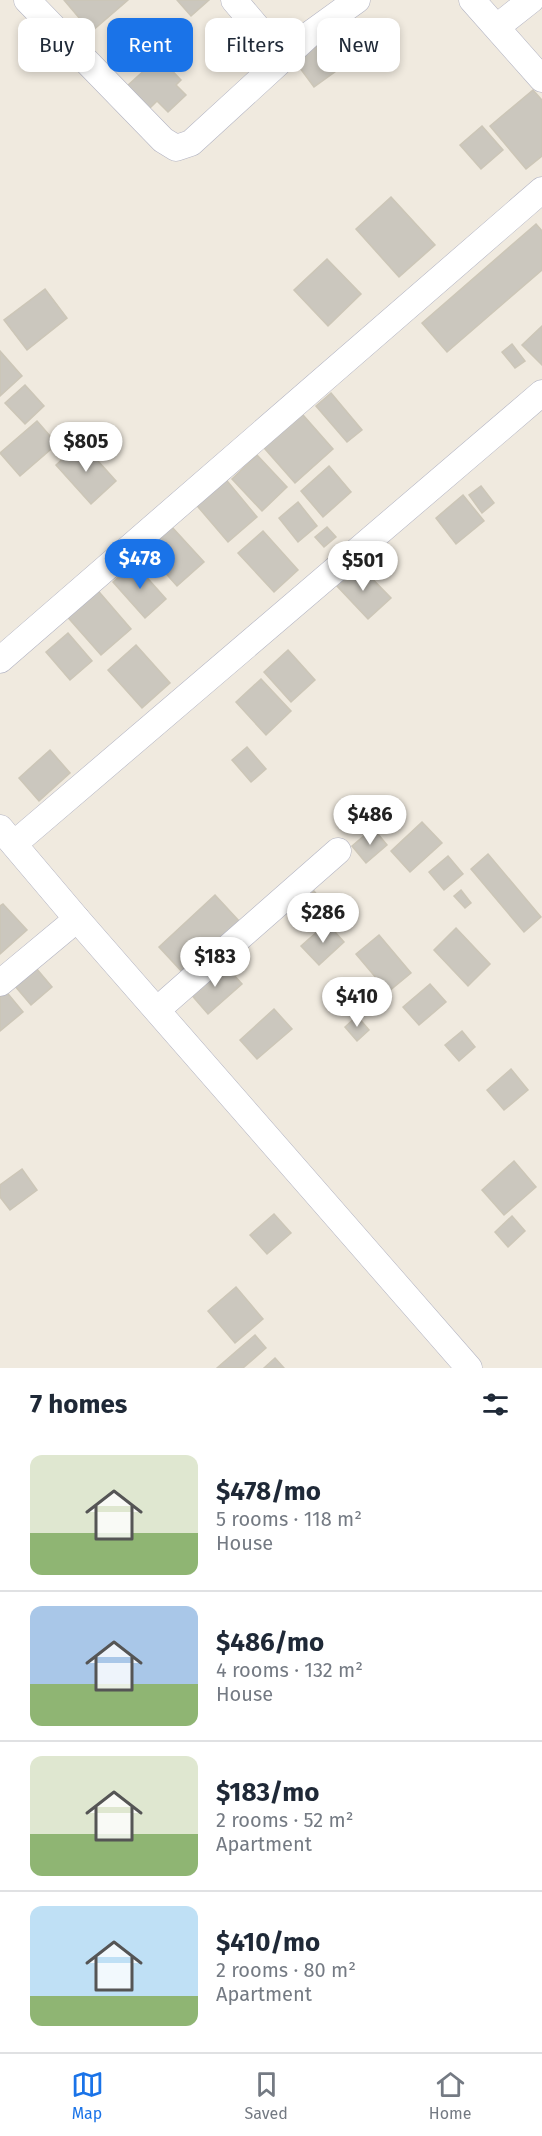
<!DOCTYPE html>
<html lang="en">
<head>
<meta charset="utf-8">
<style>
  body { margin:0; font-family:"Fira Sans",sans-serif; background:#f6f6f7; color:#1f2937; height:100vh; display:flex; flex-direction:column; font-size:22px; white-space:nowrap }
  * { box-sizing:border-box; margin:0 }
  p { font-size:20px; color:#747a83 }
  .icon { flex:none; width:33px; height:33px; fill:none; stroke:currentColor; stroke-width:2; stroke-linecap:round; stroke-linejoin:round }
  .map { position:relative; height:1368px; overflow:hidden }
  .panel { display:flex; flex-direction:column; background:#fff; flex:1 }
  .panel>* { flex:none }
  .hud { position:absolute; left:18px; top:18px; width:507px; height:54px; display:flex; gap:12px }
  .price { position:absolute; translate:-50% -51px; padding:0 14px; border-radius:21px; background:#fff; color:#222; font-size:20px; line-height:39px; filter:drop-shadow(0 2px 3px #0008) }
  .price::after { content:''; position:absolute; left:50%; top:36px; width:18px; height:14px; margin-left:-9px; background:inherit; clip-path:polygon(0 0,100% 0,50% 100%) }
  .price.active { background:#1a73e8; color:#fff }
  ul { padding:0; list-style:none }
  li { display:flex; align-items:center; gap:18px; height:150px; padding:0 30px }
  li+li { border-top:2px solid #e0e1e3 }
  li span { display:grid; place-items:center; flex:none; width:168px; height:120px; border-radius:12px; color:#555 }
  li>.icon { margin-inline-start:auto }
  span .icon { width:72px; height:72px; fill:#fffc; stroke-width:1 }
  li b { font-size:26px }
  h2 { display:flex; justify-content:space-between; align-items:center; height:72px; padding:0 30px; font-size:26px }
  .tag { padding:0 21px; border-radius:12px; background:#fff; box-shadow:0 3px 9px #0003; font-size:21px; line-height:54px }
  .tag.active { background:#1a73e8; color:#fff }
  .menu { display:flex; justify-content:space-around; align-items:center; height:84px; border-top:2px solid #e0e1e3; background:#fff; font-size:16px; color:#747a83 }
  .menu a { display:grid; justify-items:center; gap:3px }
  .menu .active { color:#1a73e8 }
  .map>svg:first-child { display:block }
  .building { fill:#cbc7be; stroke:#ccc6b7; stroke-width:1.5 }
  .lines { fill:none; stroke-linecap:round; stroke-linejoin:round }
  .street-casing { stroke:#b2b3c2; stroke-width:27 }
  .street { stroke:#fff; stroke-width:26 }
</style>
</head>
<body>
<div class="map">
<svg width="542" height="1368" viewBox="0 0 542 1368">
  <rect width="100%" height="100%" fill="#f0eadf"/>
  <g class="building">
    <polygon points="64,0 128,0 91,32"/>
    <polygon points="177,0 209,0 191,16"/>
    <polygon points="338,21 361,53 314,87 291,56"/>
    <polygon points="159,57 181,80 176,85 186,95 168,112 157,101 149,109 127,86"/>
    <polygon points="533,90 542,100 542,156 526,169 490,126"/>
    <polygon points="482,126 503,150 481,169 460,145"/>
    <polygon points="391,197 435,245 399,277 356,229"/>
    <polygon points="536,224 542,231 542,270 447,352 422,323"/>
    <polygon points="327,259 361,294 328,326 294,290"/>
    <polygon points="45,289 67,318 27,350 4,320"/>
    <polygon points="542,326 542,365 522,345"/>
    <polygon points="512,344 525,361 515,368 502,352"/>
    <polygon points="0,351 22,376 0,396"/>
    <polygon points="25,385 44,406 25,424 5,403"/>
    <polygon points="331,393 362,430 347,442 316,406"/>
    <polygon points="296,407 333,449 295,483 258,441"/>
    <polygon points="37,421 57,444 20,476 0,453"/>
    <polygon points="81,442 116,481 91,504 56,465"/>
    <polygon points="257,455 287,487 262,511 232,479"/>
    <polygon points="329,466 351,492 323,517 301,491"/>
    <polygon points="223,476 257,517 228,542 193,501"/>
    <polygon points="481,486 494,503 482,513 469,495"/>
    <polygon points="463,495 484,521 456,544 436,518"/>
    <polygon points="298,502 317,526 298,542 279,518"/>
    <polygon points="171,526 204,562 177,586 145,550"/>
    <polygon points="327,527 336,537 324,547 315,537"/>
    <polygon points="263,531 298,570 274,592 238,553"/>
    <polygon points="134,563 166,599 145,618 113,582"/>
    <polygon points="358,564 391,598 368,619 336,585"/>
    <polygon points="94,586 131,629 101,655 64,613"/>
    <polygon points="68,633 92,661 70,680 46,652"/>
    <polygon points="136,645 170,683 142,708 108,670"/>
    <polygon points="288,650 315,680 291,702 264,672"/>
    <polygon points="261,679 291,711 266,735 236,702"/>
    <polygon points="247,747 266,769 251,782 232,760"/>
    <polygon points="50,750 70,773 39,801 19,778"/>
    <polygon points="422,822 442,843 410,872 391,851"/>
    <polygon points="373,828 387,845 366,863 352,846"/>
    <polygon points="488,854 541,917 524,932 471,869"/>
    <polygon points="448,856 463,874 444,890 429,872"/>
    <polygon points="461,890 471,903 465,908 454,896"/>
    <polygon points="314,891 327,907 304,927 291,912"/>
    <polygon points="215,895 239,921 183,973 159,947"/>
    <polygon points="3,904 27,930 0,954 0,906"/>
    <polygon points="327,923 344,942 319,965 301,946"/>
    <polygon points="456,928 490,964 468,986 434,950"/>
    <polygon points="379,935 411,973 388,992 356,954"/>
    <polygon points="223,963 242,984 208,1014 189,992"/>
    <polygon points="36,968 52,987 31,1005 15,986"/>
    <polygon points="430,984 446,1002 419,1025 403,1007"/>
    <polygon points="4,989 23,1012 0,1031 0,992"/>
    <polygon points="274,1009 292,1029 257,1059 240,1040"/>
    <polygon points="357,1016 369,1030 357,1041 345,1027"/>
    <polygon points="462,1031 475,1047 459,1061 445,1045"/>
    <polygon points="511,1069 528,1090 504,1110 487,1090"/>
    <polygon points="514,1161 536,1187 504,1215 482,1190"/>
    <polygon points="22,1169 37,1190 10,1210 0,1197 0,1185"/>
    <polygon points="274,1214 291,1233 267,1254 250,1235"/>
    <polygon points="512,1216 525,1231 508,1247 495,1232"/>
    <polygon points="236,1287 263,1319 235,1343 208,1311"/>
    <polygon points="255,1335 266,1348 243,1368 217,1368"/>
    <polygon points="275,1358 284,1368 264,1368"/>
  </g>
  <g class="lines">
    <g class="street-casing">
      <g id="street">
        <polyline points="27,0 163,140 176,148 191,143 310,34 357,0"/>
        <polyline points="234,0 283,58"/>
        <polyline points="472,0 542,79"/>
        <polyline points="497,27 531,0"/>
        <polyline points="0,660 542,190"/>
        <polyline points="0,828 77,919 469,1368"/>
        <polyline points="14,844 542,393"/>
        <polyline points="0,983 77,919"/>
        <polyline points="157,1010 338,851"/>
      </g>
    </g>
    <use href="#street" class="street"/>
  </g>
</svg>
<b class="price" style="left:86px;top:473px">$805</b>
<b class="price active" style="left:140px;top:590px">$478</b>
<b class="price" style="left:363px;top:592px">$501</b>
<b class="price" style="left:370px;top:846px">$486</b>
<b class="price" style="left:323px;top:944px">$286</b>
<b class="price" style="left:215px;top:988px">$183</b>
<b class="price" style="left:357px;top:1028px">$410</b>
<div class="hud">
<a class="tag">Buy</a>
<a class="tag active">Rent</a>
<a class="tag">Filters</a>
<a class="tag">New</a>
</div>
</div>
<section class="panel">
<h2>7 homes<svg class="icon" aria-label="filters" viewBox="0 0 24 24"><path d="M4 7h16M4 17h16"/><circle cx="9" cy="7" r="2"/><circle cx="15" cy="17" r="2"/></svg></h2>
<ul>
<li><span style="background:linear-gradient(#dfe7d0 65%,#8fb573 0)"><svg class="icon" aria-label="home" viewBox="0 0 24 24"><path d="M3 11l9-7 9 7M6 9v11h12V9"/></svg></span><div><b>$478/mo</b><p>5 rooms · 118 m²</p><p>House</p></div></li>
<li><span style="background:linear-gradient(#a9c7e8 65%,#8fb573 0)"><svg class="icon" aria-label="home" viewBox="0 0 24 24"><path d="M3 11l9-7 9 7M6 9v11h12V9"/></svg></span><div><b>$486/mo</b><p>4 rooms · 132 m²</p><p>House</p></div></li>
<li><span style="background:linear-gradient(#dfe7d0 65%,#8fb573 0)"><svg class="icon" aria-label="home" viewBox="0 0 24 24"><path d="M3 11l9-7 9 7M6 9v11h12V9"/></svg></span><div><b>$183/mo</b><p>2 rooms · 52 m²</p><p>Apartment</p></div></li>
<li><span style="background:linear-gradient(#bfe0f5 75%,#8fb573 0)"><svg class="icon" aria-label="home" viewBox="0 0 24 24"><path d="M3 11l9-7 9 7M6 9v11h12V9"/></svg></span><div><b>$410/mo</b><p>2 rooms · 80 m²</p><p>Apartment</p></div></li>
</ul>
</section>
<nav class="menu">
<a class="active"><svg class="icon" aria-label="map" viewBox="0 0 24 24"><path d="M3 6l6-2 6 2 6-2v14l-6 2-6-2-6 2zM9 4v14M15 6v14"/></svg>Map</a>
<a><svg class="icon" aria-label="saved" viewBox="0 0 24 24"><path d="M7 4h10v16l-5-4-5 4z"/></svg>Saved</a>
<a><svg class="icon" aria-label="home" viewBox="0 0 24 24"><path d="M3 11l9-7 9 7M6 9v11h12V9"/></svg>Home</a>
</nav>
</body>
</html>
